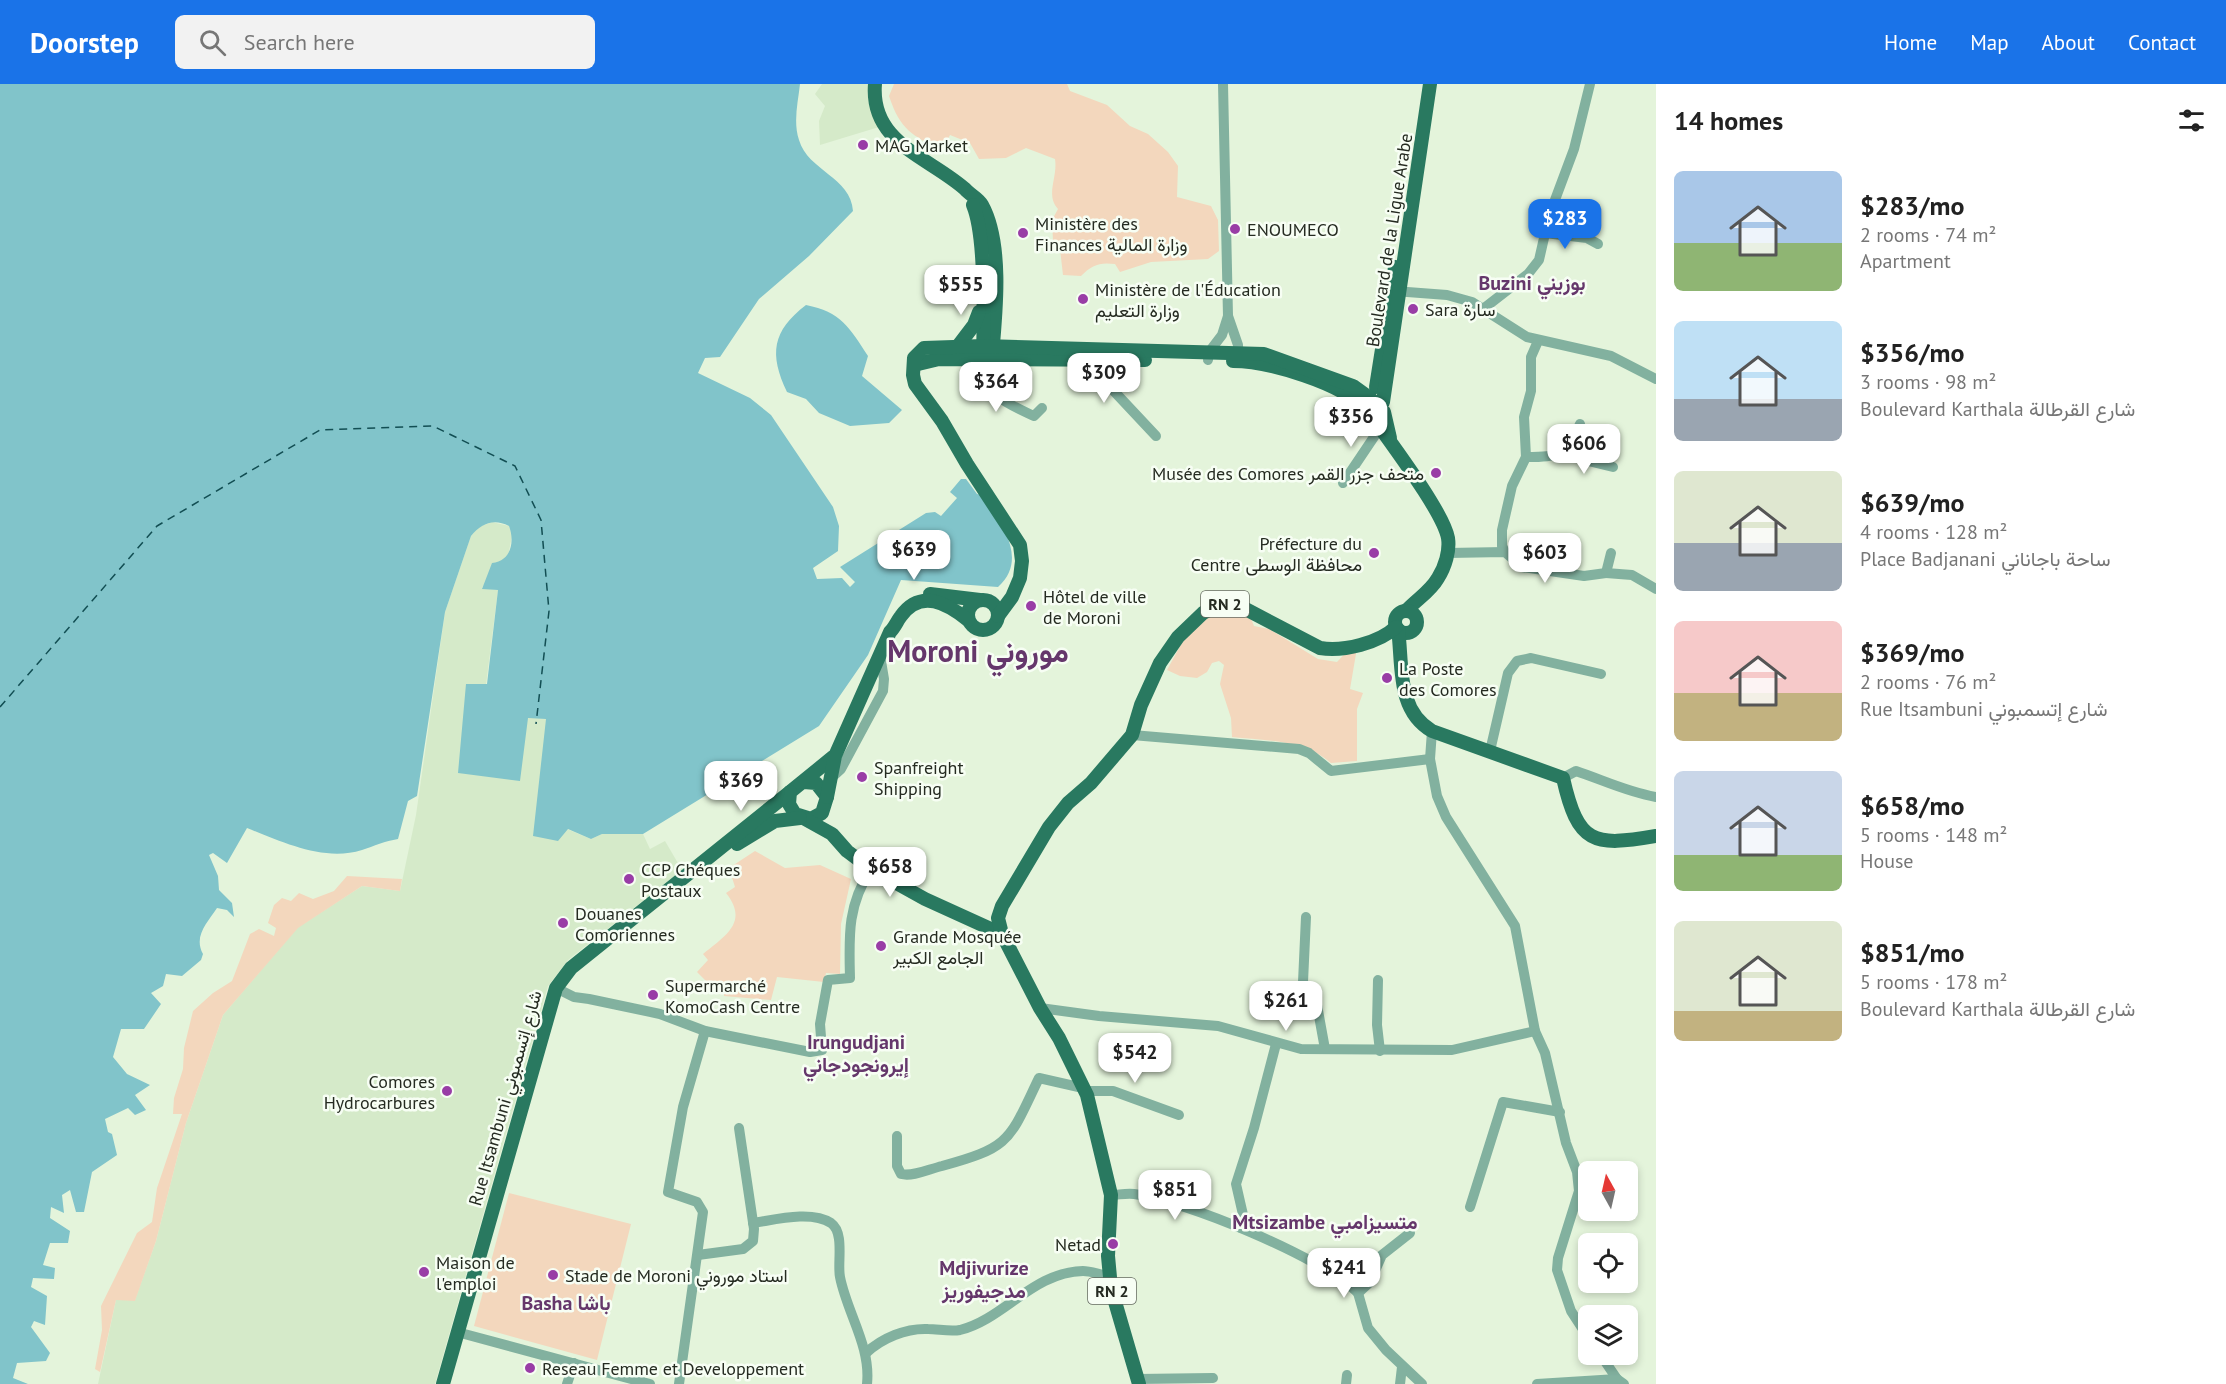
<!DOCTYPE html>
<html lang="en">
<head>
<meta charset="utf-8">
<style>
  body { margin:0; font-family:"PT Sans",Vazirmatn,sans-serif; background:#f2f2f2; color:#222; height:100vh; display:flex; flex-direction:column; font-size:22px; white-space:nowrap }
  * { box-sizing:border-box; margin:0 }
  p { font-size:20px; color:#767676 }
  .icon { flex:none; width:33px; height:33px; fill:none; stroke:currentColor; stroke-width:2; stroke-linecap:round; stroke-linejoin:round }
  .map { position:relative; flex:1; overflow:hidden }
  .details { display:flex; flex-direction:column; background:#fff; width:570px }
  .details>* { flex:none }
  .needle { width:39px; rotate:352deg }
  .buttons { position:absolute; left:1578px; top:1077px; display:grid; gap:12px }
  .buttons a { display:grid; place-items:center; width:60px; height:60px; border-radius:9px; background:#fff; box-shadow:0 3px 9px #0003; font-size:30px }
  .price { position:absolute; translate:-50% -51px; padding:0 14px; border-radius:12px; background:#fff; color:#222; font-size:20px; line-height:39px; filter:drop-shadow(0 2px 3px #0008) }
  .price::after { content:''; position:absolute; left:50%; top:36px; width:18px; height:14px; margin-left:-9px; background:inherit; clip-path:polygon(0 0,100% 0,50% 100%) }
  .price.current { background:#1a73e8; color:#fff }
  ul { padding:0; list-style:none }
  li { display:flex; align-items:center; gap:18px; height:150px; padding:0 18px }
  li span { display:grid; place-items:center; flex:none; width:168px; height:120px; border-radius:9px; color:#555 }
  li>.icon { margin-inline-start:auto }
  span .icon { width:72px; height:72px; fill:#fffc; stroke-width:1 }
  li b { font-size:26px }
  h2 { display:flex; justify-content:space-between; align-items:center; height:72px; padding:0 18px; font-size:26px }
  header { display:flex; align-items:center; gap:36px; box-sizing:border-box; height:84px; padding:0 30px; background:#1a73e8; color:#fff }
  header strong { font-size:28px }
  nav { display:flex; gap:33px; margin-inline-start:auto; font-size:21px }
  .search { width:420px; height:54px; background:#f2f2f2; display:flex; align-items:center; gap:15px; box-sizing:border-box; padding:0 21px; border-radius:9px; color:#767676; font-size:22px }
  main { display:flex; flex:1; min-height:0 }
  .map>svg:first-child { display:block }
  .built { fill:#d5eac9 }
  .green { fill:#f3d7bd }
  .water { fill:#81c4ca }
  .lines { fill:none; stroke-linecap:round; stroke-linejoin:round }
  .ferry { stroke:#124e53; stroke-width:1.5; stroke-dasharray:8 6; stroke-linecap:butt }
  .minor { stroke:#82b19f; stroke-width:10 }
  .major { stroke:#297960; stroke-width:14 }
  .poi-dot { fill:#993da6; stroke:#f7fef4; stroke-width:2 }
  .labels { text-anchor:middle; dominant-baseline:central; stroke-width:5; stroke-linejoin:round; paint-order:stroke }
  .shield { fill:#f7fef4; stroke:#646a60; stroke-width:1.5 }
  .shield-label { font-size:16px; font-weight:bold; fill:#252b21 }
  .poi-label { font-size:18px; fill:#252b21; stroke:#f7fef4; text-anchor:start }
  .street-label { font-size:18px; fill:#252b21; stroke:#f7fef4 }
  .neighbourhood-label { font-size:20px; font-weight:bold; fill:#65376b; stroke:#f7fef4 }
  .town-label { font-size:30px; font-weight:bold; fill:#65376b; stroke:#f7fef4 }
</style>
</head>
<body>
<header>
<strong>Doorstep</strong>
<div class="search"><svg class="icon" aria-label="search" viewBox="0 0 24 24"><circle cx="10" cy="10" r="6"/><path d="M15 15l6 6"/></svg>Search here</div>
<nav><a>Home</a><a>Map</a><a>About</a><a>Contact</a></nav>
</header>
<main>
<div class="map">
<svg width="1656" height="1300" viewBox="0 0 1656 1300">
  <rect width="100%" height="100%" fill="#e4f4db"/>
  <g class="built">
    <polygon points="822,0 871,0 879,43 820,61 819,37 825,22 815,10"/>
    <polygon points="492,438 509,442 512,452 508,472 500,478 482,504 498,506 486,601 466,600 528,633 547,635 567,745 591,755 602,750 643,750 650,765 665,757 682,786 568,876 548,902 435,1300 98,1300 116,1216 135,1216 156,1157 186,1039 223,931 297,844 362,802 400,807 416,731 445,528 471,452 478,443"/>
  </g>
  <g class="green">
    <path d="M894,0h173l3,7 37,14 23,21 18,8 20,18 10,14 -1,31 34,9 7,14 1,31 -11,8 -57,3 -31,10 -5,-8c-16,-2 -23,1 -34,12l-18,-1 -3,-26 -7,-8 -1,-21 6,-11c-13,-14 0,-32 -3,-50l-29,-11 -20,10 -27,1 -9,-16 -20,-8 -9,17c-29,-19 -40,-20 -52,-56z"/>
    <path d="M1222,522l28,10 4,10 15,3 49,30 19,3 13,-14h7l-7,41 13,4 -6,16v52l-26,2c-28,-24 -64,-22 -99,-26l-1,-19 -11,-34 4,-19 -5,-4 -7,2 -5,9 -10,6 -17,-2 -13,-6 23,-42z"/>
    <path d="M755,767l30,17 35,-3 31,14 -10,45 -1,50 -14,-1 -2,9 -47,-5 -6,23 -47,-4 1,-11 -17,-2 -11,-11 11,-12 -5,-6c23,-19 46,-32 23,-61l9,-6 -6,-19z"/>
    <polygon points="347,792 402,795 400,807 362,802 298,844 223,931 186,1039 156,1157 135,1217 116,1216 100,1288 95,1285 102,1246 101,1222 137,1149 152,1138 157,1104 182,1030 173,1030 174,1014 183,985 184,964 193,927 213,909 232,897 250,850 259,845 274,852 276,844 268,839 274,821 282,814 291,817 299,809 313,815 334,807"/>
    <polygon points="509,1109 631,1140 597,1276 474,1242"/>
  </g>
  <g class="water">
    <path d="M0,0h800c-2,18 -7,38 -1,56 9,31 52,37 54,71l-44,45 -50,43 -39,58 -15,1 -7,15 52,25 21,17 62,92 6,19 -1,25 -25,17 4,11 25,-1 8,9 5,-5 -15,-15 86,-54 9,-1 6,4 16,-18 -7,-6 11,-13h5l11,15 8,2c16,28 44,63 13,91l-97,-7 -33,75 -49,71 -176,108h-41l-11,5 -23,-10 -10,12 -25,-5 13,-117 -18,-1 -8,63 -62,-8 8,-89h21l11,-94 -16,-1 10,-26c19,-2 23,-21 17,-37 -16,-8 -28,-2 -38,10l-26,76 -28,184 -9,5 -10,38c-13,2 -24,7 -36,11 -38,12 -80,-8 -115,-22l-20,35 -14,-10 -4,2 9,21 1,14 13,13 2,14 -7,-7 -10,-2c-9,14 -24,28 -14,46l-2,6 -19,16 -16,-2 -3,12 -12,7 10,11 -17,25h-23l-8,28 14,17 23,11 -15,10 11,15 -11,5 -7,-7 -23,11 3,13 4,2 5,21 -25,17 -8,40h-8l-6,-22 -8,5 2,18 -13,-6 -1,11 20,13 -2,12h-18l-7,22 12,3 -1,11 -21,-1 -2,9 16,9 -2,29 -11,-4 -3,6 19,26 -4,8 -29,2 -4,15 15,6h-28z"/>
    <path d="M806,221c35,7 43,22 62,51l-6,20 40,34 -13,13 -39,3 -31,-13 -13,-14 -19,-7c-18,-38 -15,-61 19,-87z"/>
  </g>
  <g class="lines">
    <polyline class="ferry" points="0,623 157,442 320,346 433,342 515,382 541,436 549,527 536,640"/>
    <g class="minor">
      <polyline points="1223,0 1228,232 1238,261 1239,277"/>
      <polyline points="1545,149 1587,154 1598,160"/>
      <polyline points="1394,207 1447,211 1472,218 1527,253 1611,272 1656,295"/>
      <polyline points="1483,225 1528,190 1539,176 1549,132 1574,65 1590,0"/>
      <polyline points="1127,270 1127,276 1111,304 1156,352"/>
      <path d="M983,276c-3,34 25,44 51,56l8,-8"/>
      <polyline points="1208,276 1209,268 1222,251 1228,232"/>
      <polyline points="1565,367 1584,376 1613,383"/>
      <path d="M1526,373c34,0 40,-2 54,-33"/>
      <polyline points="1343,399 1380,344"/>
      <polyline points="1505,468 1502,462 1502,446 1512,402 1526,373 1524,333 1531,307 1531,273 1538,257"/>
      <polyline points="1448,469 1505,468 1522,483 1584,492 1606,489 1611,469"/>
      <polyline points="1606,489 1632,491 1656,505"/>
      <polyline points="1432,647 1430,675 1437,712 1446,733 1515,842 1535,947 1545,969 1566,1059 1577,1088 1579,1107 1558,1174 1557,1186 1571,1227 1588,1253"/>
      <polyline points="1132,651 1299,665 1309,669 1331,687 1430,675"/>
      <polyline points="1490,667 1508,589 1517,577 1531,574 1601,590"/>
      <path d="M1563,694l13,-7c27,9 51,21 80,26"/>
      <polyline points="829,696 841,685 883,607 884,595 880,571"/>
      <polyline points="1306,833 1303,898 1317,921 1325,965"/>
      <polyline points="1378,896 1377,941 1380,967"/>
      <path d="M556,904l18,9 15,2 71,15 45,17 105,21 12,-2 -2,-26 8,-44 22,-2c-1,-42 -3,-72 21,-109"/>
      <polyline points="1040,924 1099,932 1218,942 1301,965 1452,966 1535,947"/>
      <polyline points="1085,1007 1113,1007 1179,1031"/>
      <path d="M897,1052v30l4,8c12,3 28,-5 41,-8 70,-19 67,-26 97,-88l44,10"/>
      <path d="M1111,1111c7,0 15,-2 23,-1 51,7 188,63 224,99l10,35 18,22 36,34"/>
      <polyline points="1470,1123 1503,1018 1560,1028"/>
      <path d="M753,1139c21,-3 58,-13 78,0 14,10 6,40 9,54 7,36 31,69 27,107"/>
      <polyline points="1241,1144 1244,1135 1236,1100 1254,1044 1276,960"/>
      <polyline points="698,1171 743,1165 753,1157 754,1145 739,1044"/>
      <polyline points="1358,1209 1370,1198 1382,1171 1410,1149"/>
      <polyline points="457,1248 650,1300"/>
      <path d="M866,1269c16,-15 40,-25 62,-24 10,0 22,3 32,1 44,-11 73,-58 123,-59 8,0 18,4 27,5"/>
      <polyline points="1600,1270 1617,1295 1624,1300"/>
      <polyline points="1137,1295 1213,1294"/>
      <polyline points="567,1300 574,1279"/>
      <polyline points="679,1300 703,1128 697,1118 668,1108 683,1023 705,947"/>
      <polyline points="1346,1300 1347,1291"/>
      <polyline points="1400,1300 1402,1283"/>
      <polyline points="1537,1300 1617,1295"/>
    </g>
    <g class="major">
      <path d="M875,0c-5,59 54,73 90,105 5,6 13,9 17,16 21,38 14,107 10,150"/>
      <path d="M973,121c13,31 11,114 10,150"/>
      <polyline points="958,262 974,241 979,228"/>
      <path d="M1233,277c35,0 110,22 133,49"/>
      <polyline points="914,281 939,275 1145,276"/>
      <polyline points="1376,303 1395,183"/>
      <polyline points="1383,318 1430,0"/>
      <polyline points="1384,328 1390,354"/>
      <path d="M1372,332c17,25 71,95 76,122 2,13 -3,29 -10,40 -8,14 -21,21 -32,33"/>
      <polyline points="930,510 980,516"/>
      <circle cx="983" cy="531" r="15"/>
      <circle cx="1406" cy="538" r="11"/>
      <polyline points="998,532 1012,513 1020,494 1022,477 1020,461 967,380 942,337 915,300 913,291 914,274 924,264 983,262 1264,270 1353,302 1371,315"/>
      <path d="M1398,545c5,36 -2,81 34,102l131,47c15,66 30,69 93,58"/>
      <polyline points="804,698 816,699 827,713 822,729 811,735 795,730 789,720 790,708 833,673"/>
      <path d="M827,713l8,-41 55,-124c5,-5 7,-11 11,-16 20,-28 47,-12 67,4"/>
      <polyline points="805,735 832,750 847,767 871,785 925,815 1002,850"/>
      <polyline points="737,760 775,737 800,734"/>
      <polyline points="443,1300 556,904 571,884 790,708"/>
      <path d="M1139,1300l-28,-96 -3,-32 3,-61 -24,-100 -28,-57 -19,-30 -38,-74 -4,-16 4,-12 47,-79 19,-24 23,-20 41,-48 9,-30 19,-42 18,-26 25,-24 17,-9h16l84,44c23,4 59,-5 76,-21"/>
    </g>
  </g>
  <g class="poi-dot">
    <circle cx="863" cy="61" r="6"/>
    <circle cx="1235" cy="145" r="6"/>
    <circle cx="1023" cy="149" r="6"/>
    <circle cx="1083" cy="215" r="6"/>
    <circle cx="1413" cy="225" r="6"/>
    <circle cx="1436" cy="389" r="6"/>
    <circle cx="1374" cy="469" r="6"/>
    <circle cx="1031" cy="522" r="6"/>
    <circle cx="1387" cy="594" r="6"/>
    <circle cx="862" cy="693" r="6"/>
    <circle cx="629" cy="795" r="6"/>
    <circle cx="563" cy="839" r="6"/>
    <circle cx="881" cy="862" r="6"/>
    <circle cx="653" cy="911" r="6"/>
    <circle cx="447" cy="1007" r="6"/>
    <circle cx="1113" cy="1160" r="6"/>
    <circle cx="424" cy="1188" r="6"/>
    <circle cx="553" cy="1191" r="6"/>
    <circle cx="530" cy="1284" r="6"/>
  </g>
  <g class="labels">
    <g class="shield">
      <rect x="1201" y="507" width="48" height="26" rx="4.5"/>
      <rect x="1088" y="1194" width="48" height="26" rx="4.5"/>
    </g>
    <g class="shield-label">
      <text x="1225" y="520">RN 2</text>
      <text x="1112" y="1207">RN 2</text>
    </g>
    <g class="poi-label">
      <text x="875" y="61">MAG Market</text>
      <text x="1035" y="139">Ministère des<tspan x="1035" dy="21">Finances وزارة المالية</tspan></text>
      <text x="1247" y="145">ENOUMECO</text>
      <text x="1095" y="205">Ministère de l'Éducation<tspan x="1095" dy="21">وزارة التعليم</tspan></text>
      <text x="1425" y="225">Sara سارة</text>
      <text x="1424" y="389" text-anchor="end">Musée des Comores متحف جزر القمر</text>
      <text x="1362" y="459" text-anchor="end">Préfecture du<tspan x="1362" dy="21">Centre محافظة الوسطى</tspan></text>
      <text x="1043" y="512">Hôtel de ville<tspan x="1043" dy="21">de Moroni</tspan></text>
      <text x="1399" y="584">La Poste<tspan x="1399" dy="21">des Comores</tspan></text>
      <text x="874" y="683">Spanfreight<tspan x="874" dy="21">Shipping</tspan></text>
      <text x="641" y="785">CCP Chéques<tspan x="641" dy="21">Postaux</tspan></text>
      <text x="575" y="829">Douanes<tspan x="575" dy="21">Comoriennes</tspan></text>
      <text x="893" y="852">Grande Mosquée<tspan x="893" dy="21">الجامع الكبير</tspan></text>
      <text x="665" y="901">Supermarché<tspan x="665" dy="21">KomoCash Centre</tspan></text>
      <text x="435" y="997" text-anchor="end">Comores<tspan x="435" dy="21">Hydrocarbures</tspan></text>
      <text x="1101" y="1160" text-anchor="end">Netad</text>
      <text x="436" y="1178">Maison de<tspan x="436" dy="21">l'emploi</tspan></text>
      <text x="565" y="1191">Stade de Moroni استاد موروني</text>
      <text x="542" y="1284">Reseau Femme et Developpement</text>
    </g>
    <g class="street-label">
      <text transform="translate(1389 156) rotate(-81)">Boulevard de la Ligue Arabe</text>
      <text transform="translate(505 1014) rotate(-74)">Rue Itsambuni شارع إتسمبوني</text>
    </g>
    <g class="neighbourhood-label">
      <text x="1532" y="199">Buzini بوزيني</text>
      <text x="856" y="958">Irungudjani<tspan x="856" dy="23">إيرونجودجاني</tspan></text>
      <text x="1325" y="1138">Mtsizambe متسيزامبي</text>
      <text x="984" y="1184">Mdjivurize<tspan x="984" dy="23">مدجيفوريز</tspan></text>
      <text x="566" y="1219">Basha باشا</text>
    </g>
    <g class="town-label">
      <text x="978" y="566">Moroni موروني</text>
    </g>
  </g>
</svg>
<div class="buttons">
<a><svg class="needle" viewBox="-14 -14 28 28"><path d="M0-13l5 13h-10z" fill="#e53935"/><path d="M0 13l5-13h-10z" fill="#767676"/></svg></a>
<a><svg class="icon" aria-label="locate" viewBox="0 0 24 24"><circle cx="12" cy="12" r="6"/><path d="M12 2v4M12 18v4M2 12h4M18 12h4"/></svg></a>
<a><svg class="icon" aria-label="layers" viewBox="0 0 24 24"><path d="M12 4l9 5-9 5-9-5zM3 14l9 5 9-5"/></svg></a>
</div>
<b class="price current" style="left:1565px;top:166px">$283</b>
<b class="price" style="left:961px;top:232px">$555</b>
<b class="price" style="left:1104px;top:320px">$309</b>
<b class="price" style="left:996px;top:329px">$364</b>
<b class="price" style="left:1351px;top:364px">$356</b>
<b class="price" style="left:1584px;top:391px">$606</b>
<b class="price" style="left:914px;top:497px">$639</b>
<b class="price" style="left:1545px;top:500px">$603</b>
<b class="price" style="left:741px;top:728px">$369</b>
<b class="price" style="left:890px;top:814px">$658</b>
<b class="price" style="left:1286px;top:948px">$261</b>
<b class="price" style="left:1135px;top:1000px">$542</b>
<b class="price" style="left:1175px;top:1137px">$851</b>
<b class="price" style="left:1344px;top:1215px">$241</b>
</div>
<section class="details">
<h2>14 homes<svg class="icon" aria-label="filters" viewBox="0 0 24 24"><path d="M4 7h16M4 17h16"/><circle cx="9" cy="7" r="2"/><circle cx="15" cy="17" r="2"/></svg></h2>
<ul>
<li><span style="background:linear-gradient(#a9c7e8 60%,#8fb573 0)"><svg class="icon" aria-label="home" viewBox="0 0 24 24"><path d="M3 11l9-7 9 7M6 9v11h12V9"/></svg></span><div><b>$283/mo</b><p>2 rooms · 74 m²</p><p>Apartment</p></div></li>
<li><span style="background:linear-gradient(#bfe0f5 65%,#9aa5b1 0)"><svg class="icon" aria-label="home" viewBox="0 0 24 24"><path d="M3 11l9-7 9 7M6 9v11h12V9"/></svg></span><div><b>$356/mo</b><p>3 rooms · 98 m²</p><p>Boulevard Karthala شارع القرطالة</p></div></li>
<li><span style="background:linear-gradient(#dfe7d0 60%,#9aa5b1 0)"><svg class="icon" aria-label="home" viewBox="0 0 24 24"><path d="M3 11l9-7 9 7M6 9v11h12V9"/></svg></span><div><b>$639/mo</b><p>4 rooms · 128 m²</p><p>Place Badjanani ساحة باجاناني</p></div></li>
<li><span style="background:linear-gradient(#f6c9c9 60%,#c2b280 0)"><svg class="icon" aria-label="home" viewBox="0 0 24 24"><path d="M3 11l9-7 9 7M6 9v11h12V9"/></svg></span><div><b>$369/mo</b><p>2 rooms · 76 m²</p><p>Rue Itsambuni شارع إتسمبوني</p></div></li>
<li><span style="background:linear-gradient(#c9d6e8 70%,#8fb573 0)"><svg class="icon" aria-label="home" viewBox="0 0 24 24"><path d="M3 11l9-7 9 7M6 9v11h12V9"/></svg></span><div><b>$658/mo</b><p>5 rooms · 148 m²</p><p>House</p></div></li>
<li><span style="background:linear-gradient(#dfe7d0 75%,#c2b280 0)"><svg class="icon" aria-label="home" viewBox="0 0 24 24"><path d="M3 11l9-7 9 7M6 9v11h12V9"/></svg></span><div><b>$851/mo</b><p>5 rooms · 178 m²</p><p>Boulevard Karthala شارع القرطالة</p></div></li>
</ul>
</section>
</main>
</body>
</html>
